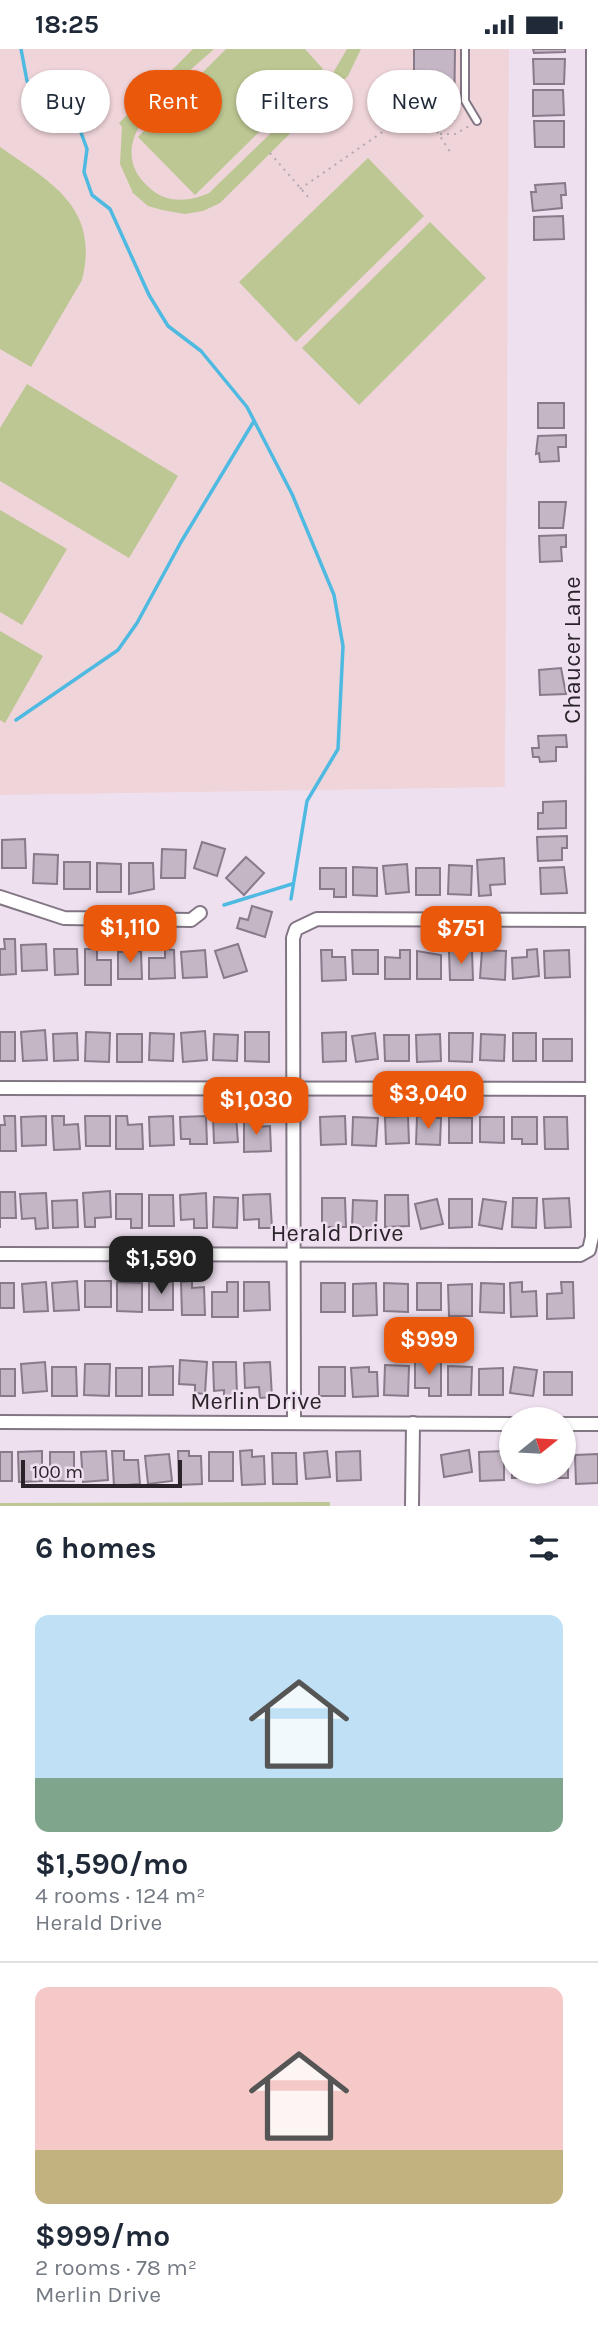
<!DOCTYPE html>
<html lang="en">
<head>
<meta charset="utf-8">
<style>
  body { margin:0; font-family:Karla,sans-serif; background:#f2f2f3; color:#1f2937; height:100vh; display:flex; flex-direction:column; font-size:26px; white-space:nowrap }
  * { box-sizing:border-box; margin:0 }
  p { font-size:23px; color:#747a83 }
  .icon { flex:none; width:38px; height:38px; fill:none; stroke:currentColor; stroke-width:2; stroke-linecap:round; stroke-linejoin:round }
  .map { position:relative; height:1457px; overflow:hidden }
  .details { display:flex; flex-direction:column; background:#fff; flex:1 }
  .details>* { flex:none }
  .banner { position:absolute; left:21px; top:21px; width:556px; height:63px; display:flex; gap:14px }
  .needle { width:46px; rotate:72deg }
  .buttons { position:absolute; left:499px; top:1358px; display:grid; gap:14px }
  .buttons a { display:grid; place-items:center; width:77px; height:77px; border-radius:50%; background:#fff; box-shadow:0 2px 5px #0004; font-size:35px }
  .scale { position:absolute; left:21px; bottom:18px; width:161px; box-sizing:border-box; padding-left:7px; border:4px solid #2a242a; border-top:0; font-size:19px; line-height:24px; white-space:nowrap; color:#2a242a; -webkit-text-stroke:5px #efe0f0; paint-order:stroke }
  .price { position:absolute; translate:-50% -60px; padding:0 16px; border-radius:14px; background:#ea580c; color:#fff; font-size:23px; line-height:46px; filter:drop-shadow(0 2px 4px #0008) }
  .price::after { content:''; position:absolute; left:50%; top:42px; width:21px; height:16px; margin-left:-10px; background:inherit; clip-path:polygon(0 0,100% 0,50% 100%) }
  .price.on { background:#222; color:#fff }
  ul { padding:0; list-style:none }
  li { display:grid; align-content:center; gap:14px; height:371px; padding:0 35px }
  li+li { border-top:2px solid #e0e1e3 }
  li span { display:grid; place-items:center; height:217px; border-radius:14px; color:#555 }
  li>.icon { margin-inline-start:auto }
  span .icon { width:126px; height:126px; fill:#fffc; stroke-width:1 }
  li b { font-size:30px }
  h2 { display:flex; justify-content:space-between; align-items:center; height:84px; padding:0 35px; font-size:30px }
  .pill { padding:0 24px; border-radius:32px; background:#fff; box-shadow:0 2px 5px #0004; font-size:24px; line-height:63px }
  .pill.on { background:#ea580c; color:#fff }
  .status { display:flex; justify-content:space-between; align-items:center; height:49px; padding:0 35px; background:#fff; direction:ltr }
  .status svg { height:19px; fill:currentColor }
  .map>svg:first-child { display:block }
  .education { fill:#efd4d9 }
  .green { fill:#bcc793 }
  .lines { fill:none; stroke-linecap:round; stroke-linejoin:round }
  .stream { stroke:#4fbae1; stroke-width:3.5 }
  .building { fill:#c4b6c5; stroke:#887a89; stroke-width:2 }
  .service-casing { stroke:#837684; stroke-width:10 }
  .minor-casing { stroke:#837684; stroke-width:16 }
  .path { stroke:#b3a7b4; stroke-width:2; stroke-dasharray:2 5; stroke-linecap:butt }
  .service { stroke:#fff; stroke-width:6 }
  .minor { stroke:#fff; stroke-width:12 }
  .labels { text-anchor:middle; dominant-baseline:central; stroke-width:5; stroke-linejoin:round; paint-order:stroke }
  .street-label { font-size:24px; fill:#2a242a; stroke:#efe0f0 }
</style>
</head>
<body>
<div class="status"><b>18:25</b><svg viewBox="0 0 49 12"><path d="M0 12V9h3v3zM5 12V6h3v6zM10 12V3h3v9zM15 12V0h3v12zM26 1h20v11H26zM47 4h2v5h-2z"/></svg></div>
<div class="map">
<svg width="598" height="1457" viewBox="0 0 598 1457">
  <rect width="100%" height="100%" fill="#efe0f0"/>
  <polygon class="education" points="0,0 509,0 505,738 0,746"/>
  <g class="green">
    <path d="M193,0h21c-34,32 -122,93 -62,141 17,14 39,11 57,3l124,-120 14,-24h14l-13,27 -128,127 -17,8 -18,3 -23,-4 -14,-4 -15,-13 -13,-29 2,-37 -3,-4z"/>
    <polygon points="226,0 305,0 323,20 195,146 138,88"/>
    <path d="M0,98c52,36 100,61 82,133l-51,87 -31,-18z"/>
    <polygon points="368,109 424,167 296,293 239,233"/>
    <polygon points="430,173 486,229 359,356 302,299"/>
    <polygon points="27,335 178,427 129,509 0,432 0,379"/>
    <polygon points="0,461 67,500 22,576 0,563"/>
    <polygon points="0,582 43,607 5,674 0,671"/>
    <polygon points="330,1453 330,1457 0,1457 0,1454"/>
  </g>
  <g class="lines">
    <g class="stream">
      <polyline points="21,0 27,32 41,45"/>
      <polyline points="65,62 76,70 87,100 84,123 92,146 110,160 149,246 168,277 201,302 247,358 292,445 334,546 343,597 338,700 307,752 291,850"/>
      <polyline points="16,671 118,601 137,574 181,493 254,372"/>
      <polyline points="224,856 292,835"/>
    </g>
  </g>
  <g class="building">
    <polygon points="414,0 455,0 454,71 430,71 431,47 414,47"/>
    <polygon points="533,0 565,0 565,3 534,4"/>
    <polygon points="533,10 565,10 564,35 534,35"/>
    <polygon points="533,41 563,41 564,66 533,67"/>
    <polygon points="534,72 564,72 564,98 535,98"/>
    <polygon points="565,134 566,146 561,146 562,159 533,162 531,143 536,143 535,136"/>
    <polygon points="563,167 564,190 534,191 534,168"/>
    <rect x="538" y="354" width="26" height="25"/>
    <polygon points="566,386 566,398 558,398 559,412 540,413 539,404 536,405 538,387"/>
    <polygon points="539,453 566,453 563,479 539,479"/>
    <polygon points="566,486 566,498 561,498 562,512 540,513 539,487"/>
    <polygon points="561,619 566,645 540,646 539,621"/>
    <polygon points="566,686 567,698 556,698 556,712 540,713 539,708 533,708 532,699 539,699 538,687"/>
    <polygon points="566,752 566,779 538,780 538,764 543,764 543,753"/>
    <polygon points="567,787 567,799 562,799 562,811 538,812 537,788"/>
    <polygon points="25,790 26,819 2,819 2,791"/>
    <polygon points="202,793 225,800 217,827 194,819"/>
    <polygon points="162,800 186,801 185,829 161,829"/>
    <polygon points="34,805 58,806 57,835 33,834"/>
    <polygon points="246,808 264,824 244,846 226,829"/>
    <polygon points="504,809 505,835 490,836 491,846 479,847 477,811"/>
    <rect x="64" y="813" width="26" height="27"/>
    <polygon points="97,814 121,815 121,843 97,843"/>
    <polygon points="129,814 153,814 154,840 129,845"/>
    <polygon points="407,815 409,843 386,845 383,817"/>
    <polygon points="449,816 472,817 471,846 448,845"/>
    <polygon points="353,818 377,819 377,847 353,846"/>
    <polygon points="564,818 567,844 541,845 540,819"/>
    <polygon points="320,819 346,819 346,848 334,848 334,840 320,840"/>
    <rect x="416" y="819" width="24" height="27"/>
    <polygon points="252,857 272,863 265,888 237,879 240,869 248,871"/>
    <polygon points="4,890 15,890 16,925 0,926 0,900 5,900"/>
    <polygon points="46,895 47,921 22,922 21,896"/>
    <polygon points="238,895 247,922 224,929 215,902"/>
    <polygon points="54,900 77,900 78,925 55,926"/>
    <polygon points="85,900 97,900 97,911 111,911 111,936 85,936"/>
    <polygon points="165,900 174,901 175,929 149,930 149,909 165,909"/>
    <polygon points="537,900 539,927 513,930 512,909 527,908 527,901"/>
    <polygon points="205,901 207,928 183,929 181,903"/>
    <polygon points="321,901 332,901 332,908 345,908 346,931 322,932"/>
    <polygon points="352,901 378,901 378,925 353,925"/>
    <polygon points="400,901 410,901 410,930 385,930 385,908 400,909"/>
    <polygon points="482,901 506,902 505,931 480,929"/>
    <polygon points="569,901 570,928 545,929 544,902"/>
    <polygon points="141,902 142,930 118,930 118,903"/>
    <polygon points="417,902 441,906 441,930 417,930"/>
    <polygon points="449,902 472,902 473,931 450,931"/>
    <polygon points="45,981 47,1011 23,1012 21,983"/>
    <polygon points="205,982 207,1011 183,1013 181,984"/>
    <rect x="0" y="983" width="15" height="29"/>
    <polygon points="86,983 110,984 109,1013 85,1012"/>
    <polygon points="245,983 269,983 269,1013 245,1012"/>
    <polygon points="346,983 346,1012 323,1013 322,984"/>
    <polygon points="77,984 78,1011 54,1012 53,985"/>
    <polygon points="150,984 174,985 173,1012 149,1011"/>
    <polygon points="375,984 378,1010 356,1013 352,987"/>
    <polygon points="449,984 473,984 472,1013 449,1012"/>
    <rect x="513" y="984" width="23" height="28"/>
    <rect x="117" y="985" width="25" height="28"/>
    <polygon points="214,985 238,986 237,1012 213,1011"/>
    <polygon points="440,985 441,1012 417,1013 416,986"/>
    <polygon points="481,985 505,986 504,1012 480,1011"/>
    <polygon points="384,986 409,986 409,1012 385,1012"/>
    <rect x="543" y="990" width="29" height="22"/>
    <polygon points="4,1067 15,1067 16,1102 0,1102 0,1076 5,1076"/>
    <polygon points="46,1067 46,1096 22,1097 21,1068"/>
    <polygon points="52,1067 64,1067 64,1076 78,1075 80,1100 54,1101"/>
    <polygon points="85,1067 110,1067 110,1097 86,1097"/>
    <polygon points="116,1067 127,1067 128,1076 142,1075 143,1100 116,1100"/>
    <polygon points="173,1067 174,1096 150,1097 149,1068"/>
    <polygon points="206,1067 207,1095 190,1095 190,1090 181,1090 180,1068"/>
    <polygon points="236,1067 238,1093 214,1094 213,1068"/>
    <polygon points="345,1067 346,1095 321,1096 320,1068"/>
    <polygon points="408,1067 409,1094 386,1095 385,1068"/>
    <polygon points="417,1067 441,1069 440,1096 416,1095"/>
    <polygon points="244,1068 255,1068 255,1078 270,1077 271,1102 244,1103"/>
    <polygon points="353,1068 378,1069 376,1097 352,1096"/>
    <polygon points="449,1068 472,1069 472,1094 449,1094"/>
    <polygon points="480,1068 504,1068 504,1094 480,1093"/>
    <polygon points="512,1068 537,1068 537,1095 522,1095 522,1090 512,1090"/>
    <polygon points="544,1068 567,1068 568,1100 545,1100"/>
    <polygon points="110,1142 111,1168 95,1169 95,1178 85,1178 83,1144"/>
    <polygon points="0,1143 15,1143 16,1169 0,1169 0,1179"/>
    <polygon points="46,1144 48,1179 36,1180 35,1169 22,1170 20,1145"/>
    <polygon points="206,1144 207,1179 194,1179 194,1170 181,1171 180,1146"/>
    <polygon points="116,1145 142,1145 142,1179 131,1179 131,1170 116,1170"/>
    <polygon points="270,1145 272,1179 259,1179 259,1170 244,1171 243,1146"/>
    <polygon points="149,1146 173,1146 174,1177 149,1177"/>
    <polygon points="385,1146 408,1146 409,1177 385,1178"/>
    <polygon points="214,1148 238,1149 237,1179 213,1178"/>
    <polygon points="322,1149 345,1149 346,1178 322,1178"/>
    <polygon points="513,1149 537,1149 536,1179 512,1178"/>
    <polygon points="569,1149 571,1178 545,1179 543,1150"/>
    <polygon points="437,1150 443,1175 421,1180 415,1155"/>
    <polygon points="449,1150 472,1150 472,1178 449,1179"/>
    <polygon points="483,1150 506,1153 502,1180 479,1176"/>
    <polygon points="77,1151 78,1178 53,1179 52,1152"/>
    <polygon points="353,1151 377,1152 376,1179 352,1178"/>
    <polygon points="77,1232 79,1261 54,1262 52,1234"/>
    <rect x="85" y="1232" width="26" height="26"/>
    <polygon points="192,1232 192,1239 204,1238 205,1266 182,1266 181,1233"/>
    <polygon points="46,1233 48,1262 24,1263 22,1235"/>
    <polygon points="117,1233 142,1234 142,1263 117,1262"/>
    <rect x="149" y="1233" width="24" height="28"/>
    <polygon points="227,1233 238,1233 238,1268 212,1268 212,1243 227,1243"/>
    <polygon points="244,1233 269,1233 270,1261 244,1262"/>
    <polygon points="522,1233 522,1243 536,1242 537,1267 511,1268 510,1234"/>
    <polygon points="561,1233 573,1233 574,1269 547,1270 547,1245 562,1244"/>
    <rect x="0" y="1234" width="14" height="25"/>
    <rect x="321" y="1234" width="24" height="29"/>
    <polygon points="376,1234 377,1266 353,1267 353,1235"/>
    <polygon points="384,1234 408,1235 408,1263 384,1262"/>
    <rect x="417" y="1234" width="24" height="27"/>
    <polygon points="481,1234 504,1235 504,1264 480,1263"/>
    <polygon points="472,1235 472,1267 449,1267 448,1236"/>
    <polygon points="180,1311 207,1313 205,1345 195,1344 195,1336 179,1335"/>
    <polygon points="45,1313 47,1342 23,1344 21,1315"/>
    <polygon points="213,1313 236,1313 237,1347 224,1347 224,1341 214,1342"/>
    <polygon points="270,1313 272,1348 260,1349 259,1338 245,1339 244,1314"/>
    <polygon points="415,1313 441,1313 441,1347 429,1347 429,1339 415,1339"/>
    <polygon points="85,1315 110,1315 109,1347 84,1346"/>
    <polygon points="385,1316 409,1317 408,1347 384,1346"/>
    <polygon points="173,1317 173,1346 149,1346 149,1318"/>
    <polygon points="448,1317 472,1318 471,1346 448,1346"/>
    <polygon points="52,1318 76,1318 77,1347 52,1347"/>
    <rect x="319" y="1318" width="26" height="29"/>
    <polygon points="369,1318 369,1323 377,1323 378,1347 353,1348 351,1319"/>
    <polygon points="514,1318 537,1321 533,1347 510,1344"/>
    <rect x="116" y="1319" width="26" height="28"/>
    <polygon points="503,1319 503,1346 479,1346 479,1320"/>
    <rect x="0" y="1320" width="15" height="27"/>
    <rect x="544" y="1323" width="28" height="23"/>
    <polygon points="252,1401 252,1408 264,1407 265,1435 242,1436 240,1402"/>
    <polygon points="469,1401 472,1423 444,1428 441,1406"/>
    <polygon points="42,1402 42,1432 19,1433 18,1403"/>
    <polygon points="106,1402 108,1431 83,1433 81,1403"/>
    <polygon points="112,1402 124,1402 124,1411 138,1411 140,1435 114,1437"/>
    <polygon points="178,1402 189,1402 189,1407 201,1407 202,1435 179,1436"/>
    <polygon points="327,1402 330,1428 306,1430 304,1404"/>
    <polygon points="360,1402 361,1431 337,1432 336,1403"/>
    <polygon points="504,1402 504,1431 480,1432 479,1403"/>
    <polygon points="564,1402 568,1402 568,1429 544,1429 544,1423 564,1423"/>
    <rect x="0" y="1403" width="12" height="29"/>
    <rect x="50" y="1403" width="24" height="29"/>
    <rect x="209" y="1403" width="24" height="29"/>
    <polygon points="272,1404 296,1404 297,1435 273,1435"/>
    <polygon points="169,1405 172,1432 148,1435 145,1407"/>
    <polygon points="598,1405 598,1434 576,1435 575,1406"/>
    <rect x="512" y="1423" width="23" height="6"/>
  </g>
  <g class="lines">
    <g class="service-casing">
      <polyline id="service" points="465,0 465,52 477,72"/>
    </g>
    <g class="minor-casing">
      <g id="minor">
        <polyline points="0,848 64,869 191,871 200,864"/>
        <polyline points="0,1039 593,1040"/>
        <polyline points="0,1205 580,1206 589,1201 592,1188 593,0"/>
        <polyline points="0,1373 511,1375"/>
        <polyline points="294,1374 293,889 296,880 317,870 598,871"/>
        <polyline points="564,1375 598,1375"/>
        <polyline points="412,1457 413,1374"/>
      </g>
    </g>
    <g class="path">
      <polyline points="440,85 455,85 471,76"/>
      <polyline points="270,104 309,149"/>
      <polyline points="300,140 394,75 433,76 452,106"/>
    </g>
    <use href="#service" class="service"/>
    <use href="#minor" class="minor"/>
  </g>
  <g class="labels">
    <g class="street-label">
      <text transform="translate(572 601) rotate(-90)">Chaucer Lane</text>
      <text x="337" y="1184">Herald Drive</text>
      <text x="256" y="1352">Merlin Drive</text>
    </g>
  </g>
</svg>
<div class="buttons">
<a><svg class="needle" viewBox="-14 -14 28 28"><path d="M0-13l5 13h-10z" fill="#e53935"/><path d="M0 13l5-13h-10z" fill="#747a83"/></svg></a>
</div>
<div class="scale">100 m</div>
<b class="price" style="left:130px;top:916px">$1,110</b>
<b class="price" style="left:461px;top:917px">$751</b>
<b class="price" style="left:428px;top:1082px">$3,040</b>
<b class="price" style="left:256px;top:1088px">$1,030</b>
<b class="price on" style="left:161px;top:1247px">$1,590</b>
<b class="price" style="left:429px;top:1328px">$999</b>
<div class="banner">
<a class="pill">Buy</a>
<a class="pill on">Rent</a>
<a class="pill">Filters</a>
<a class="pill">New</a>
</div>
</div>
<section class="details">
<h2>6 homes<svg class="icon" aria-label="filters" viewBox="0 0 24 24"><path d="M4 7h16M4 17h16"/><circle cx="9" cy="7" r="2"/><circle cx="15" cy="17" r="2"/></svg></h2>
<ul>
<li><span style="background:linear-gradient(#bfe0f5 75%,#7fa58c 0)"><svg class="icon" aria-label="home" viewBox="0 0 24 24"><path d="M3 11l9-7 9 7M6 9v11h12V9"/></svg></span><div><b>$1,590/mo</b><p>4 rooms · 124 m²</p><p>Herald Drive</p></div></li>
<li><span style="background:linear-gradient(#f6c9c9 75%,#c2b280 0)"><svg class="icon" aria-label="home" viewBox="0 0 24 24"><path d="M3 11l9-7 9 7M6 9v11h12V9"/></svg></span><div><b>$999/mo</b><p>2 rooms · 78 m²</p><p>Merlin Drive</p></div></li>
</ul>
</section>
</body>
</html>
